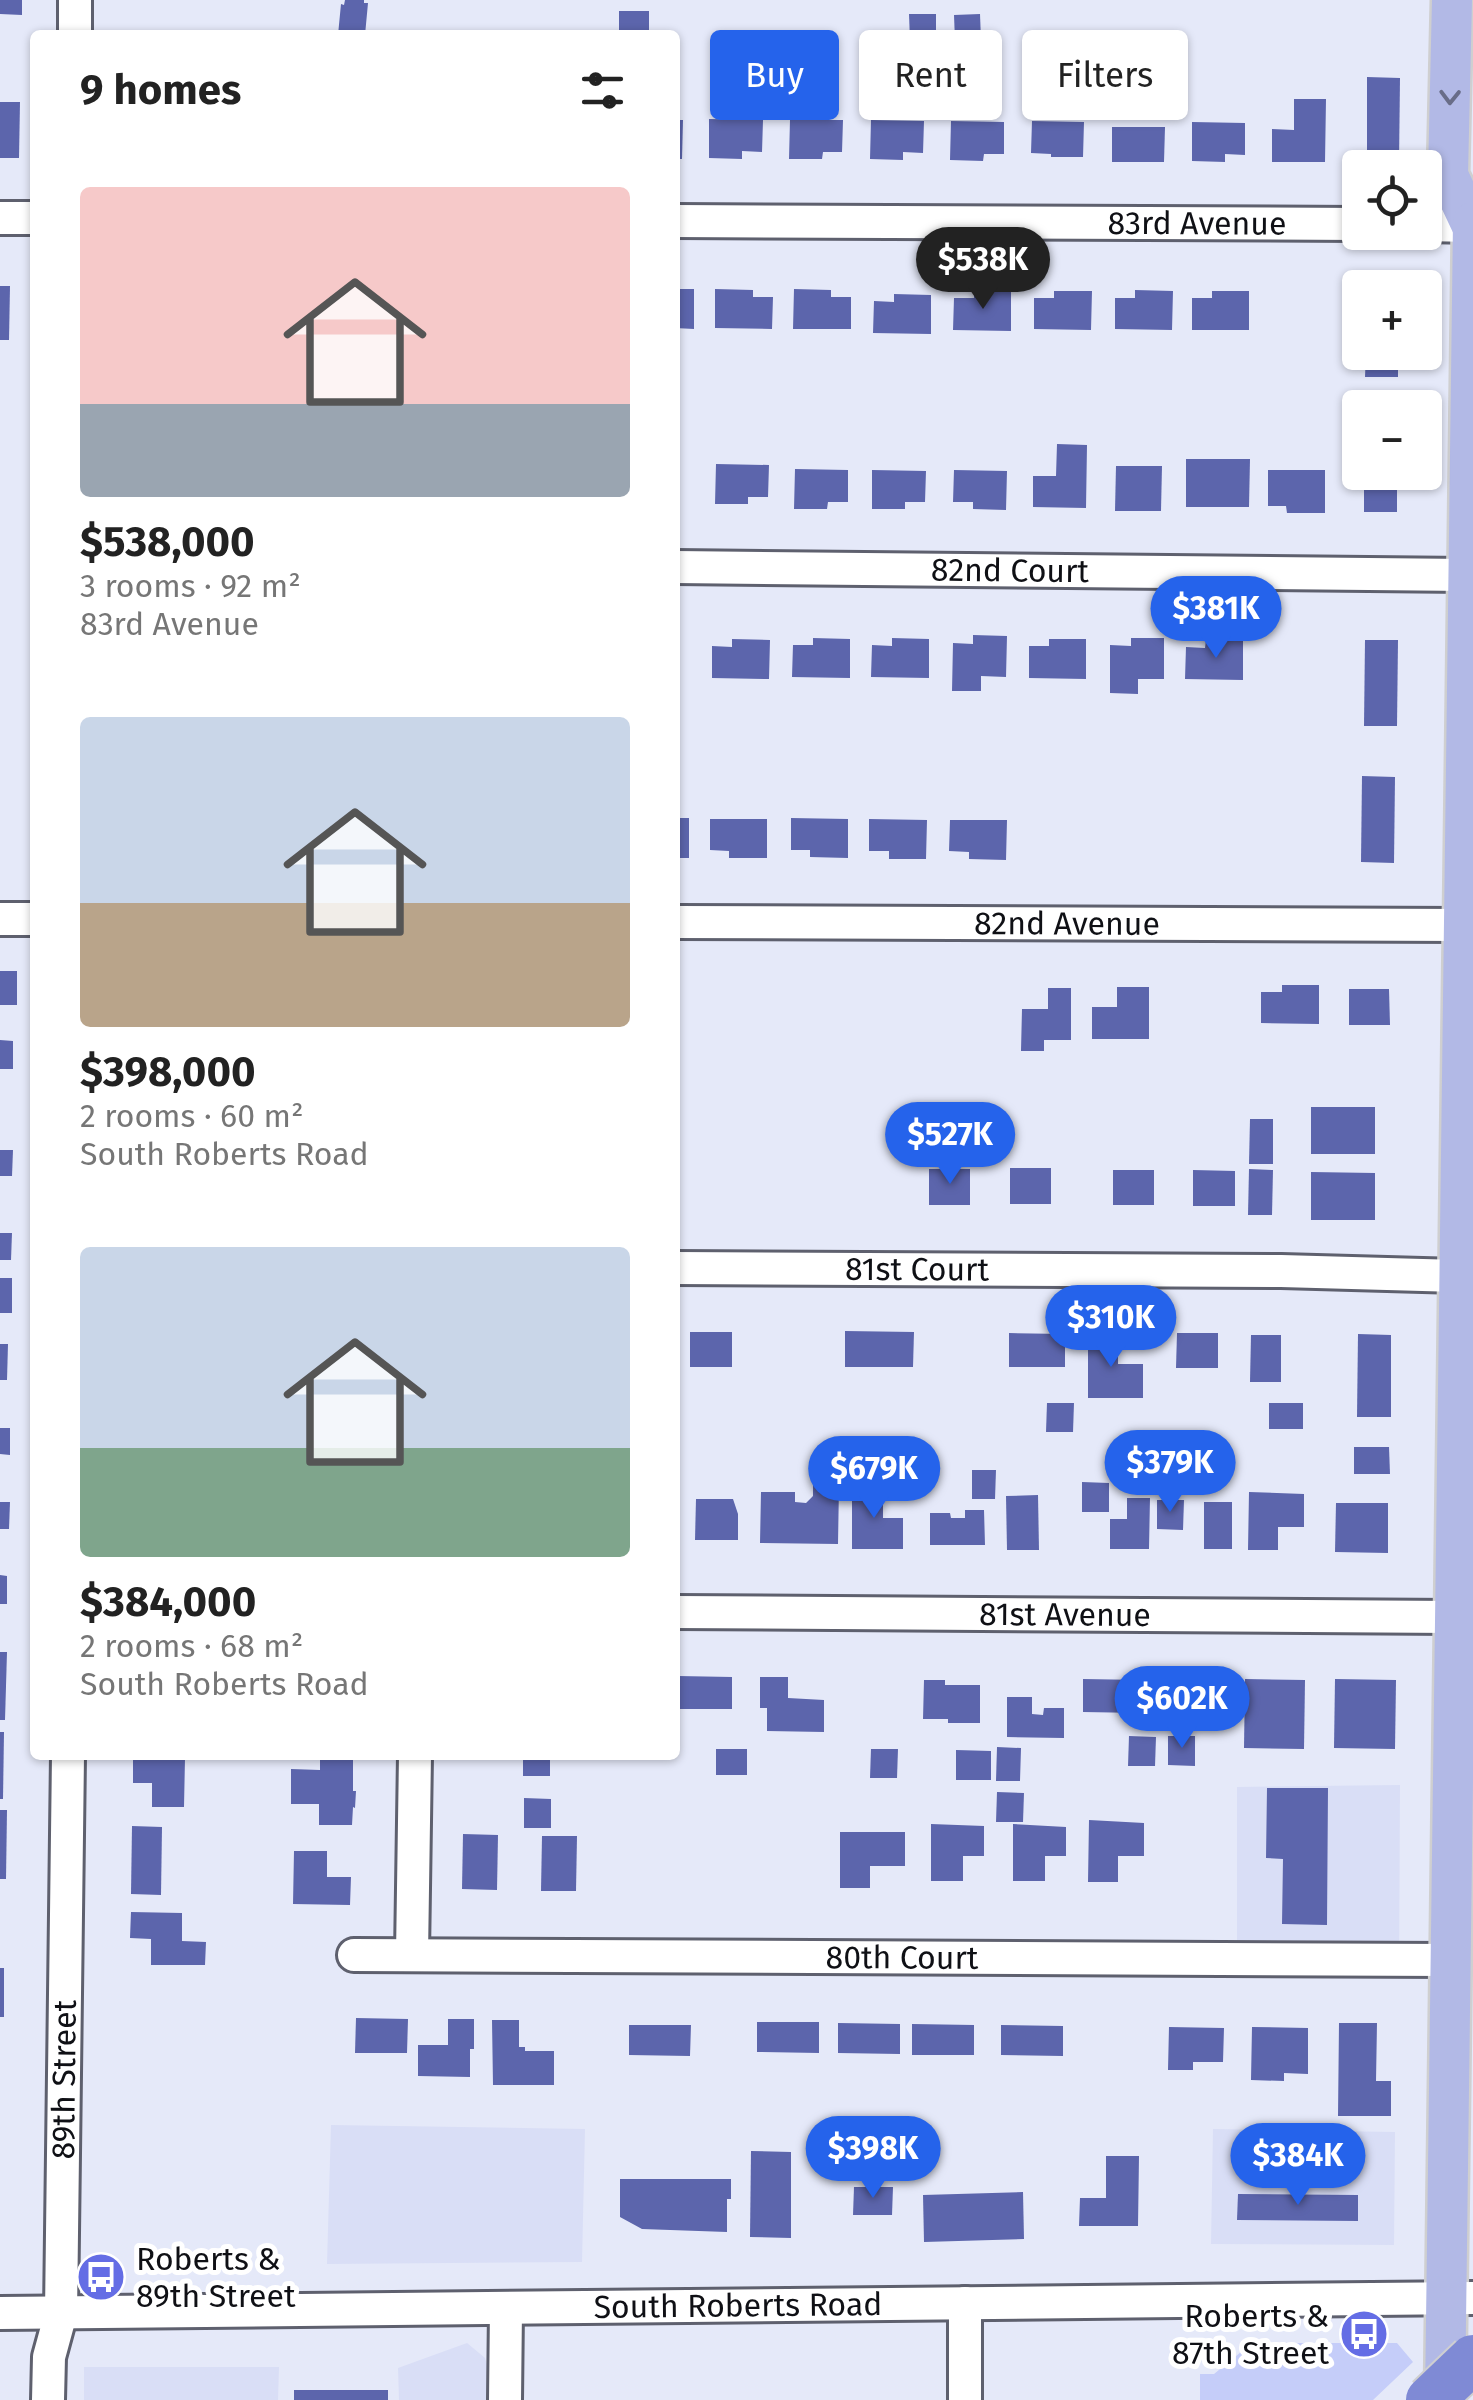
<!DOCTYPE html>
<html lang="en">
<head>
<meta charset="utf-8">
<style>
  body { margin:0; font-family:"Fira Sans",sans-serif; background:#f2f2f2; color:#222; height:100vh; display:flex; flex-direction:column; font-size:38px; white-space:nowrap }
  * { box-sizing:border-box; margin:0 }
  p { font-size:32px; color:#767676 }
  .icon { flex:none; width:55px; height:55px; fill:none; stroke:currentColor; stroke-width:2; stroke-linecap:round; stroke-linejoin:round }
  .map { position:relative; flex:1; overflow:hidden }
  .panel { position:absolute; left:30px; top:30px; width:650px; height:1730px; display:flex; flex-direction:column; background:#fff; border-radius:10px; box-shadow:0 2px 8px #0004 }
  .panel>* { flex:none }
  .guide { position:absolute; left:710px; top:30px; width:612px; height:90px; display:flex; gap:20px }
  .tools { position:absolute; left:1342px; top:150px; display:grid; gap:20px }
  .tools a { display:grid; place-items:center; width:100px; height:100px; border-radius:10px; background:#fff; box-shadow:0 2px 8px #0004; font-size:50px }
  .price { position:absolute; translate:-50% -85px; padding:0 22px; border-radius:35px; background:#2563eb; color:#fff; font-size:32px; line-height:65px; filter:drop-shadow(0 2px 5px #0008) }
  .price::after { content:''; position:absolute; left:50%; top:60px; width:30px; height:22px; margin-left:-15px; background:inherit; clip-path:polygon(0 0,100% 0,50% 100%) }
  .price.current { background:#222; color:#fff }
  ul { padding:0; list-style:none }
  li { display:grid; align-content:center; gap:20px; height:530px; padding:0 50px }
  li span { display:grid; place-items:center; height:310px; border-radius:10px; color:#555 }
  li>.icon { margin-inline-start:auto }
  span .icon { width:180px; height:180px; fill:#fffc; stroke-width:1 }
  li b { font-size:42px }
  h2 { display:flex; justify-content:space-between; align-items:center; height:120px; padding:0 50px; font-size:42px }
  .pill { padding:0 35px; border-radius:10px; background:#fff; box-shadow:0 2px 8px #0004; font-size:35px; line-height:90px }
  .pill.current { background:#2563eb; color:#fff }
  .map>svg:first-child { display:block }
  .built { fill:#d9def6 }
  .green { fill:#c5cdf9 }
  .building { fill:#5c65ac }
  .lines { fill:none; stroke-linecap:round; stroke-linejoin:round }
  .minor-casing { stroke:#5e606e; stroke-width:38 }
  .major-casing { stroke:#cfcfd0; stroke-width:45 }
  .minor { stroke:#fff; stroke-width:32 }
  .major { stroke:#b2b9e6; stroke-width:40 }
  .highway-bridge-casing { stroke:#cfcfd0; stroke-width:52; stroke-linecap:butt }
  .highway-bridge { stroke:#7f8ad5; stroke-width:48 }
  .oneway { stroke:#696d88 }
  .labels { text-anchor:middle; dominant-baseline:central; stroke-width:10; stroke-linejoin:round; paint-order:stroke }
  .street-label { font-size:32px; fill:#0f1015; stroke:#fff }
  .poi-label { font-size:32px; fill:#0f1015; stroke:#fff; text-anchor:start }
</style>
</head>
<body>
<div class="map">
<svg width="1473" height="2400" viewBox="0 0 1473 2400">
  <rect width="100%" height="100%" fill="#e5e9f9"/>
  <g class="built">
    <polygon points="1400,1785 1399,1977 1237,1976 1237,1787"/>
    <polygon points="331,2125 585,2129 582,2262 327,2264"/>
    <polygon points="1213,2129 1395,2132 1394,2245 1211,2244"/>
    <polygon points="467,2343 485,2358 491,2377 491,2400 399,2400 398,2368"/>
    <polygon points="84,2367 279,2367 278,2400 84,2400"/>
  </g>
  <polygon class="green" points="1252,2343 1397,2343 1413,2362 1373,2400 1200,2400 1200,2374 1214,2374"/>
  <g class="building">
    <polygon points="0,0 22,0 22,15 0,14"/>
    <polygon points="345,0 364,0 364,3 368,3 365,35 338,35 341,4 344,5"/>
    <rect x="619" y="11" width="30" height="24"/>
    <polygon points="909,14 936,14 936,40 910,41"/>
    <polygon points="980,14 981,40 955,41 954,15"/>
    <rect x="1070" y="73" width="26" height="26"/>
    <polygon points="1367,77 1400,78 1399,163 1367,163"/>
    <polygon points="1294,99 1326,99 1325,162 1272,162 1272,129 1294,130"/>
    <polygon points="0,102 20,102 19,158 0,158"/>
    <polygon points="709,119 763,120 762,152 742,151 742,159 709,158"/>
    <polygon points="675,120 683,120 682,159 675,159"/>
    <polygon points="790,120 843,120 842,152 823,152 822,159 789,159"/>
    <polygon points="871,120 924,121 923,153 903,152 903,160 870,159"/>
    <polygon points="951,121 1004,122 1004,154 984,154 983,161 950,160"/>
    <polygon points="1032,121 1084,122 1083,157 1051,157 1051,154 1031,153"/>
    <polygon points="1192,122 1245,123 1245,155 1225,154 1225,162 1192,161"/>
    <polygon points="1112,127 1165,127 1164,162 1112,162"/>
    <polygon points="0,286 10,286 9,340 0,340"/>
    <polygon points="675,289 694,289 694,329 675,328"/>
    <polygon points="715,289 753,290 753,297 773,297 772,329 715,328"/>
    <polygon points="794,289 831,290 831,297 851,297 851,329 793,329"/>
    <polygon points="1135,290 1173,291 1172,330 1115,329 1115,298 1135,298"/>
    <polygon points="974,291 1011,292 1011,331 953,330 954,298 974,298"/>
    <polygon points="1054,291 1092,291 1091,330 1034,329 1034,298 1054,298"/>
    <polygon points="1212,291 1249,291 1249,330 1192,330 1192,298 1212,298"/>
    <polygon points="894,294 931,295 931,334 873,333 874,301 894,302"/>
    <polygon points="1366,352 1398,352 1398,377 1365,377"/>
    <polygon points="1057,444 1087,445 1086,508 1033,507 1033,476 1056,476"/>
    <polygon points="1186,459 1250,459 1249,507 1186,507"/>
    <polygon points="716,464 769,465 768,497 748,497 748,504 715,504"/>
    <polygon points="1116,466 1162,466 1161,511 1115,511"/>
    <polygon points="795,469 848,470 848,502 828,502 827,509 794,509"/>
    <polygon points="872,470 926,471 925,502 905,502 905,509 872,509"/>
    <polygon points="954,470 1007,471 1006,510 973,509 973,502 953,502"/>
    <polygon points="1268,470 1325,470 1325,513 1287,513 1286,506 1268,506"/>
    <rect x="1364" y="472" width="33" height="40"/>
    <polygon points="973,635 1007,636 1006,677 981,676 981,691 952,691 953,643 973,644"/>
    <polygon points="813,638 850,639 850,678 792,677 793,645 813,645"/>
    <polygon points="892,638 929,639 929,678 871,677 872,645 892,646"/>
    <polygon points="1131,638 1164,638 1164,679 1138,679 1138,694 1110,693 1110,645 1131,646"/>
    <polygon points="732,639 770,640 769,679 712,678 712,646 732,647"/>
    <polygon points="1049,639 1086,639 1086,679 1029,678 1029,646 1049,646"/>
    <polygon points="1206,640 1243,641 1243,680 1185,679 1186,647 1205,648"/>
    <polygon points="1365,640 1398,640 1397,726 1364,726"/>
    <polygon points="1362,776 1395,777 1394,863 1361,862"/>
    <rect x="675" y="818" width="14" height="40"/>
    <polygon points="791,818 848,819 848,858 810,857 810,850 791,850"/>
    <polygon points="710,819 767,819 767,858 729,858 729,851 710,850"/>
    <polygon points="869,819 927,820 926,859 889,859 889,851 869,851"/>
    <polygon points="950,820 1007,820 1006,860 969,859 969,852 949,851"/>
    <rect x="0" y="971" width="17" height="34"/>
    <polygon points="1282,985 1319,985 1319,1024 1261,1023 1261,992 1282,992"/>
    <polygon points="1117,987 1149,987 1149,1039 1092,1039 1092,1007 1117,1007"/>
    <polygon points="1048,988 1071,988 1071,1040 1044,1040 1044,1051 1021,1051 1022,1009 1048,1009"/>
    <polygon points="1349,989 1389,989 1390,1025 1349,1025"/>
    <polygon points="0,1040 13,1041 13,1069 0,1069"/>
    <rect x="1311" y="1107" width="64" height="47"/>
    <polygon points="1250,1119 1273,1119 1273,1164 1249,1164"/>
    <polygon points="0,1150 13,1150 12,1176 0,1176"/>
    <rect x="1010" y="1168" width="41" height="36"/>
    <rect x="929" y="1169" width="41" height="36"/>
    <polygon points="1249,1169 1273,1170 1272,1215 1248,1215"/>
    <rect x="1113" y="1170" width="41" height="35"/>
    <polygon points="1193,1170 1235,1171 1235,1206 1193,1206"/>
    <polygon points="1311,1172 1375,1173 1375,1220 1311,1220"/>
    <polygon points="0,1233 12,1233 11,1260 0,1260"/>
    <rect x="0" y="1278" width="12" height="35"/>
    <polygon points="845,1331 914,1332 913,1367 845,1367"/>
    <rect x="690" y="1332" width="42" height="35"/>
    <polygon points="1088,1332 1118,1332 1118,1364 1143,1364 1143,1398 1088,1398"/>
    <polygon points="1009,1333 1065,1334 1065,1367 1009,1367"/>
    <polygon points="1177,1333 1218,1333 1218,1368 1176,1368"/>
    <polygon points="1358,1334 1391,1335 1391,1417 1357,1417"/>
    <polygon points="1251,1335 1281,1335 1281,1382 1250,1382"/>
    <polygon points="0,1344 8,1344 7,1380 0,1380"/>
    <polygon points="1047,1403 1074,1403 1073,1432 1046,1432"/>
    <rect x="1269" y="1403" width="34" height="26"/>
    <polygon points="0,1428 10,1428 10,1455 0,1454"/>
    <polygon points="1354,1447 1389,1447 1390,1474 1354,1474"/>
    <polygon points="972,1470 996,1470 995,1499 972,1499"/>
    <polygon points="1082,1482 1109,1483 1109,1512 1082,1512"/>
    <polygon points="813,1485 839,1485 838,1544 760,1543 761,1492 795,1492 795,1502 806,1503 813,1496"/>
    <polygon points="852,1485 883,1485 883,1518 903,1518 903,1549 852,1549"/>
    <polygon points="1249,1492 1304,1494 1304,1527 1278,1527 1278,1550 1248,1550"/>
    <polygon points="1038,1495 1039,1550 1007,1550 1006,1496"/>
    <polygon points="1127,1498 1150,1498 1149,1549 1110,1549 1110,1519 1127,1519"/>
    <polygon points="696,1499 733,1499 738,1514 738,1540 695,1540"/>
    <polygon points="1157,1500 1184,1500 1183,1530 1157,1529"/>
    <polygon points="0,1502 10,1502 9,1529 0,1529"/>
    <rect x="1204" y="1502" width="28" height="47"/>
    <polygon points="1336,1503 1388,1503 1388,1553 1335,1552"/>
    <polygon points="965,1510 984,1510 985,1545 930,1545 930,1513 950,1513 951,1518 965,1518"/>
    <polygon points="0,1575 7,1576 7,1604 0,1604"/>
    <polygon points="0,1652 7,1652 5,1720 0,1720"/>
    <polygon points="678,1676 732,1677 732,1709 678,1709"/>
    <polygon points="760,1677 788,1677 788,1698 824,1700 824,1732 767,1731 767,1708 760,1708"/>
    <polygon points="1179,1678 1233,1678 1232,1708 1179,1708"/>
    <polygon points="1083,1679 1142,1680 1141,1713 1083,1712"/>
    <polygon points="1245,1679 1305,1680 1304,1749 1244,1748"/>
    <polygon points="1335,1679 1396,1680 1395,1749 1334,1748"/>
    <polygon points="924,1680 945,1680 945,1685 980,1685 980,1723 948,1723 948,1719 923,1719"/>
    <polygon points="1007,1697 1032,1697 1032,1714 1043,1715 1044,1708 1064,1708 1064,1738 1007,1737"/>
    <polygon points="0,1732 4,1732 3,1799 0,1799"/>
    <polygon points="1129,1736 1156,1737 1155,1766 1128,1766"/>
    <polygon points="1168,1736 1195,1736 1195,1766 1168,1765"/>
    <polygon points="997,1747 1021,1748 1020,1781 996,1781"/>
    <rect x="716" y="1749" width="31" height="26"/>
    <polygon points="871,1749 898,1749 897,1778 870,1778"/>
    <polygon points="956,1750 991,1751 991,1780 956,1780"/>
    <rect x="523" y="1755" width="27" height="21"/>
    <polygon points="133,1757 185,1758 184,1807 152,1807 152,1783 133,1783"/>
    <polygon points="320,1760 353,1760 353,1791 356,1791 355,1808 353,1807 352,1825 319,1825 319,1804 291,1804 291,1769 320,1770"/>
    <polygon points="1267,1788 1328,1788 1327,1925 1282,1924 1283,1859 1266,1858"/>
    <polygon points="997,1792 1024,1793 1023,1822 996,1822"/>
    <polygon points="524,1798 551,1799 551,1828 524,1828"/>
    <polygon points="0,1810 7,1810 6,1879 0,1879"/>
    <polygon points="1089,1820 1144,1823 1144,1856 1118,1856 1118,1882 1088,1882"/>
    <polygon points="931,1824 984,1826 984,1856 963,1856 963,1881 931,1881"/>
    <polygon points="1013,1824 1066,1827 1066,1856 1045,1856 1045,1881 1013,1881"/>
    <polygon points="132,1826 162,1827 161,1895 131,1894"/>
    <polygon points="840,1832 905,1832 905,1866 870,1866 870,1888 840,1888"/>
    <polygon points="463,1834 498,1835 497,1890 462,1889"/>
    <polygon points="542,1836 577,1836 576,1891 541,1891"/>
    <polygon points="294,1851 327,1851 327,1877 351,1877 350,1905 293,1904"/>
    <polygon points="131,1912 182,1913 182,1941 206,1942 205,1965 151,1965 151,1939 130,1938"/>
    <rect x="0" y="1968" width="4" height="49"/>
    <polygon points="356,2018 408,2019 407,2053 355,2053"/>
    <polygon points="448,2019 474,2019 474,2049 470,2049 470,2077 418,2076 418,2045 448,2045"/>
    <polygon points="492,2020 519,2020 519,2047 525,2047 525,2051 554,2051 554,2085 493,2085"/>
    <polygon points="757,2022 819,2022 819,2053 757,2052"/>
    <polygon points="838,2023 900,2024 900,2054 838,2053"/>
    <polygon points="1339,2023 1377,2023 1376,2081 1391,2081 1391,2116 1338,2116"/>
    <polygon points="912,2024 974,2025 974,2055 912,2055"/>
    <polygon points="629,2025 691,2025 690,2056 629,2055"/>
    <polygon points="1001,2025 1063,2026 1063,2056 1001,2055"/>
    <polygon points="1169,2027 1224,2028 1223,2062 1193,2062 1193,2070 1168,2070"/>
    <polygon points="1252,2027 1308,2028 1308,2074 1284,2073 1284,2081 1251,2080"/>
    <polygon points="1261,2141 1346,2142 1345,2177 1261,2176"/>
    <polygon points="751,2151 791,2152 791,2238 750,2237"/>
    <polygon points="1106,2156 1139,2156 1138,2226 1079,2226 1080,2198 1106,2198"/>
    <polygon points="620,2179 731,2179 731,2199 727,2199 727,2232 642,2229 620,2217"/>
    <polygon points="854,2187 893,2187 892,2215 853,2215"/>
    <polygon points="1023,2192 1024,2239 924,2242 923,2195"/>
    <polygon points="1238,2194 1358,2195 1358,2221 1237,2220"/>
    <rect x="294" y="2390" width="94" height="10"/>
  </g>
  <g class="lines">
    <g class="minor-casing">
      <g id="minor">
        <polyline points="75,35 75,0"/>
        <polyline points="0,218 35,218"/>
        <path id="s1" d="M675,221l685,3"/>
        <polyline points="1425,225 1472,226"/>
        <path id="s2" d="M675,567l792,8"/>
        <polyline points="0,919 35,919"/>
        <path id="s3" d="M675,922l787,3"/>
        <path id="s4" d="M675,1268l606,3 177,5"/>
        <path id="s5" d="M675,1612l779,5"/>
        <path id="s6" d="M354,1955l1095,5"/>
        <polyline points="412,1955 415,1755"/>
        <path id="s7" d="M0,2313l1473,-15"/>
        <path id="s8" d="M48,2400l1,-43 12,-44 7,-558"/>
        <polyline points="505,2400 506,2308"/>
        <polyline points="965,2400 965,2303"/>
      </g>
    </g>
    <g class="major-casing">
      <g id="major">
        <polyline points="1452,0 1448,175 1472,226"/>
        <polyline points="1445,2400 1473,222"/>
      </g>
    </g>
    <use href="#minor" class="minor"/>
    <use href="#major" class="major"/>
    <g class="highway-bridge-casing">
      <polyline id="highway-bridge" points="1430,2400 1473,2359"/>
    </g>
    <use href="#highway-bridge" class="highway-bridge"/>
  </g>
  <defs><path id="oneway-chevron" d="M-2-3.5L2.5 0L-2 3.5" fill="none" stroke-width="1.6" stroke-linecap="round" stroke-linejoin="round" transform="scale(2.5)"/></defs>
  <use class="oneway" href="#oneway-chevron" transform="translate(1450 97) rotate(91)"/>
  <defs>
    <g id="bus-disc" transform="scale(2.5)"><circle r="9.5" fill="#646de5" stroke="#fff"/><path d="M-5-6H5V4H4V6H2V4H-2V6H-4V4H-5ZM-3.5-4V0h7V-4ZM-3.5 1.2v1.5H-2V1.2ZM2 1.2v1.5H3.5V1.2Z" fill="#fff"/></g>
  </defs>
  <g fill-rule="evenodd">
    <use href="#bus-disc" x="101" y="2277"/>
    <use href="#bus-disc" x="1364" y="2334"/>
  </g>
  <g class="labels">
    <g class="street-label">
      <text stroke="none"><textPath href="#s1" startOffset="522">83rd Avenue</textPath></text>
      <text stroke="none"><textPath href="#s2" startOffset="335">82nd Court</textPath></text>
      <text stroke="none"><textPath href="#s3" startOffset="392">82nd Avenue</textPath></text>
      <text stroke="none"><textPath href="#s4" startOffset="242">81st Court</textPath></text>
      <text stroke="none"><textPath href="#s5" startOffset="390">81st Avenue</textPath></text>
      <text stroke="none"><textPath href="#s6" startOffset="548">80th Court</textPath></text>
      <text stroke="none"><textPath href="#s8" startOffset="322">89th Street</textPath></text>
      <text stroke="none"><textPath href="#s7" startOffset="738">South Roberts Road</textPath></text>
    </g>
    <g class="poi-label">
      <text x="136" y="2259">Roberts &amp;<tspan x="136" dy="37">89th Street</tspan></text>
      <text x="1329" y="2316" text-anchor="end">Roberts &amp;<tspan x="1329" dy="37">87th Street</tspan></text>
    </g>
  </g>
</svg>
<div class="tools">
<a><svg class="icon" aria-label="locate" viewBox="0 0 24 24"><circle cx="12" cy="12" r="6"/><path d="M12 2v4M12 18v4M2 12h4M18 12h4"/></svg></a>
<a>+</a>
<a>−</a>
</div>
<b class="price current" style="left:983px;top:312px">$538K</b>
<b class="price" style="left:1216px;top:661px">$381K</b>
<b class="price" style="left:950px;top:1187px">$527K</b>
<b class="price" style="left:1111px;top:1370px">$310K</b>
<b class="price" style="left:1170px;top:1515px">$379K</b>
<b class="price" style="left:874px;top:1521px">$679K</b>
<b class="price" style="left:1182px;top:1751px">$602K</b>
<b class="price" style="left:873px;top:2201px">$398K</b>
<b class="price" style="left:1298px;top:2208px">$384K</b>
<div class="guide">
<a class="pill current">Buy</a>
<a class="pill">Rent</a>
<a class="pill">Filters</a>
</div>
<section class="panel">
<h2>9 homes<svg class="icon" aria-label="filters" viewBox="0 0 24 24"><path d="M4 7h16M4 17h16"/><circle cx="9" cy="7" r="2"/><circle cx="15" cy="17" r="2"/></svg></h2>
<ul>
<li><span style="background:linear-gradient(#f6c9c9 70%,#9aa5b1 0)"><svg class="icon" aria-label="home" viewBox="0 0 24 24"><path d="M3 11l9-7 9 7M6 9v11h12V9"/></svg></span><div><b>$538,000</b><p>3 rooms · 92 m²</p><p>83rd Avenue</p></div></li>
<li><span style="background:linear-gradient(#c9d6e8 60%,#b9a48a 0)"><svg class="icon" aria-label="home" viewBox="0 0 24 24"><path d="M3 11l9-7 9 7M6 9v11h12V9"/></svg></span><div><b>$398,000</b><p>2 rooms · 60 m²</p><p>South Roberts Road</p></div></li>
<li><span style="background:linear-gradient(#c9d6e8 65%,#7fa58c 0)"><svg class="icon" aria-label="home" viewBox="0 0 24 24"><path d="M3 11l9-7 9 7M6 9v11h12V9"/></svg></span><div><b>$384,000</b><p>2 rooms · 68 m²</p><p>South Roberts Road</p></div></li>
</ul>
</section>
</div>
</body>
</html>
